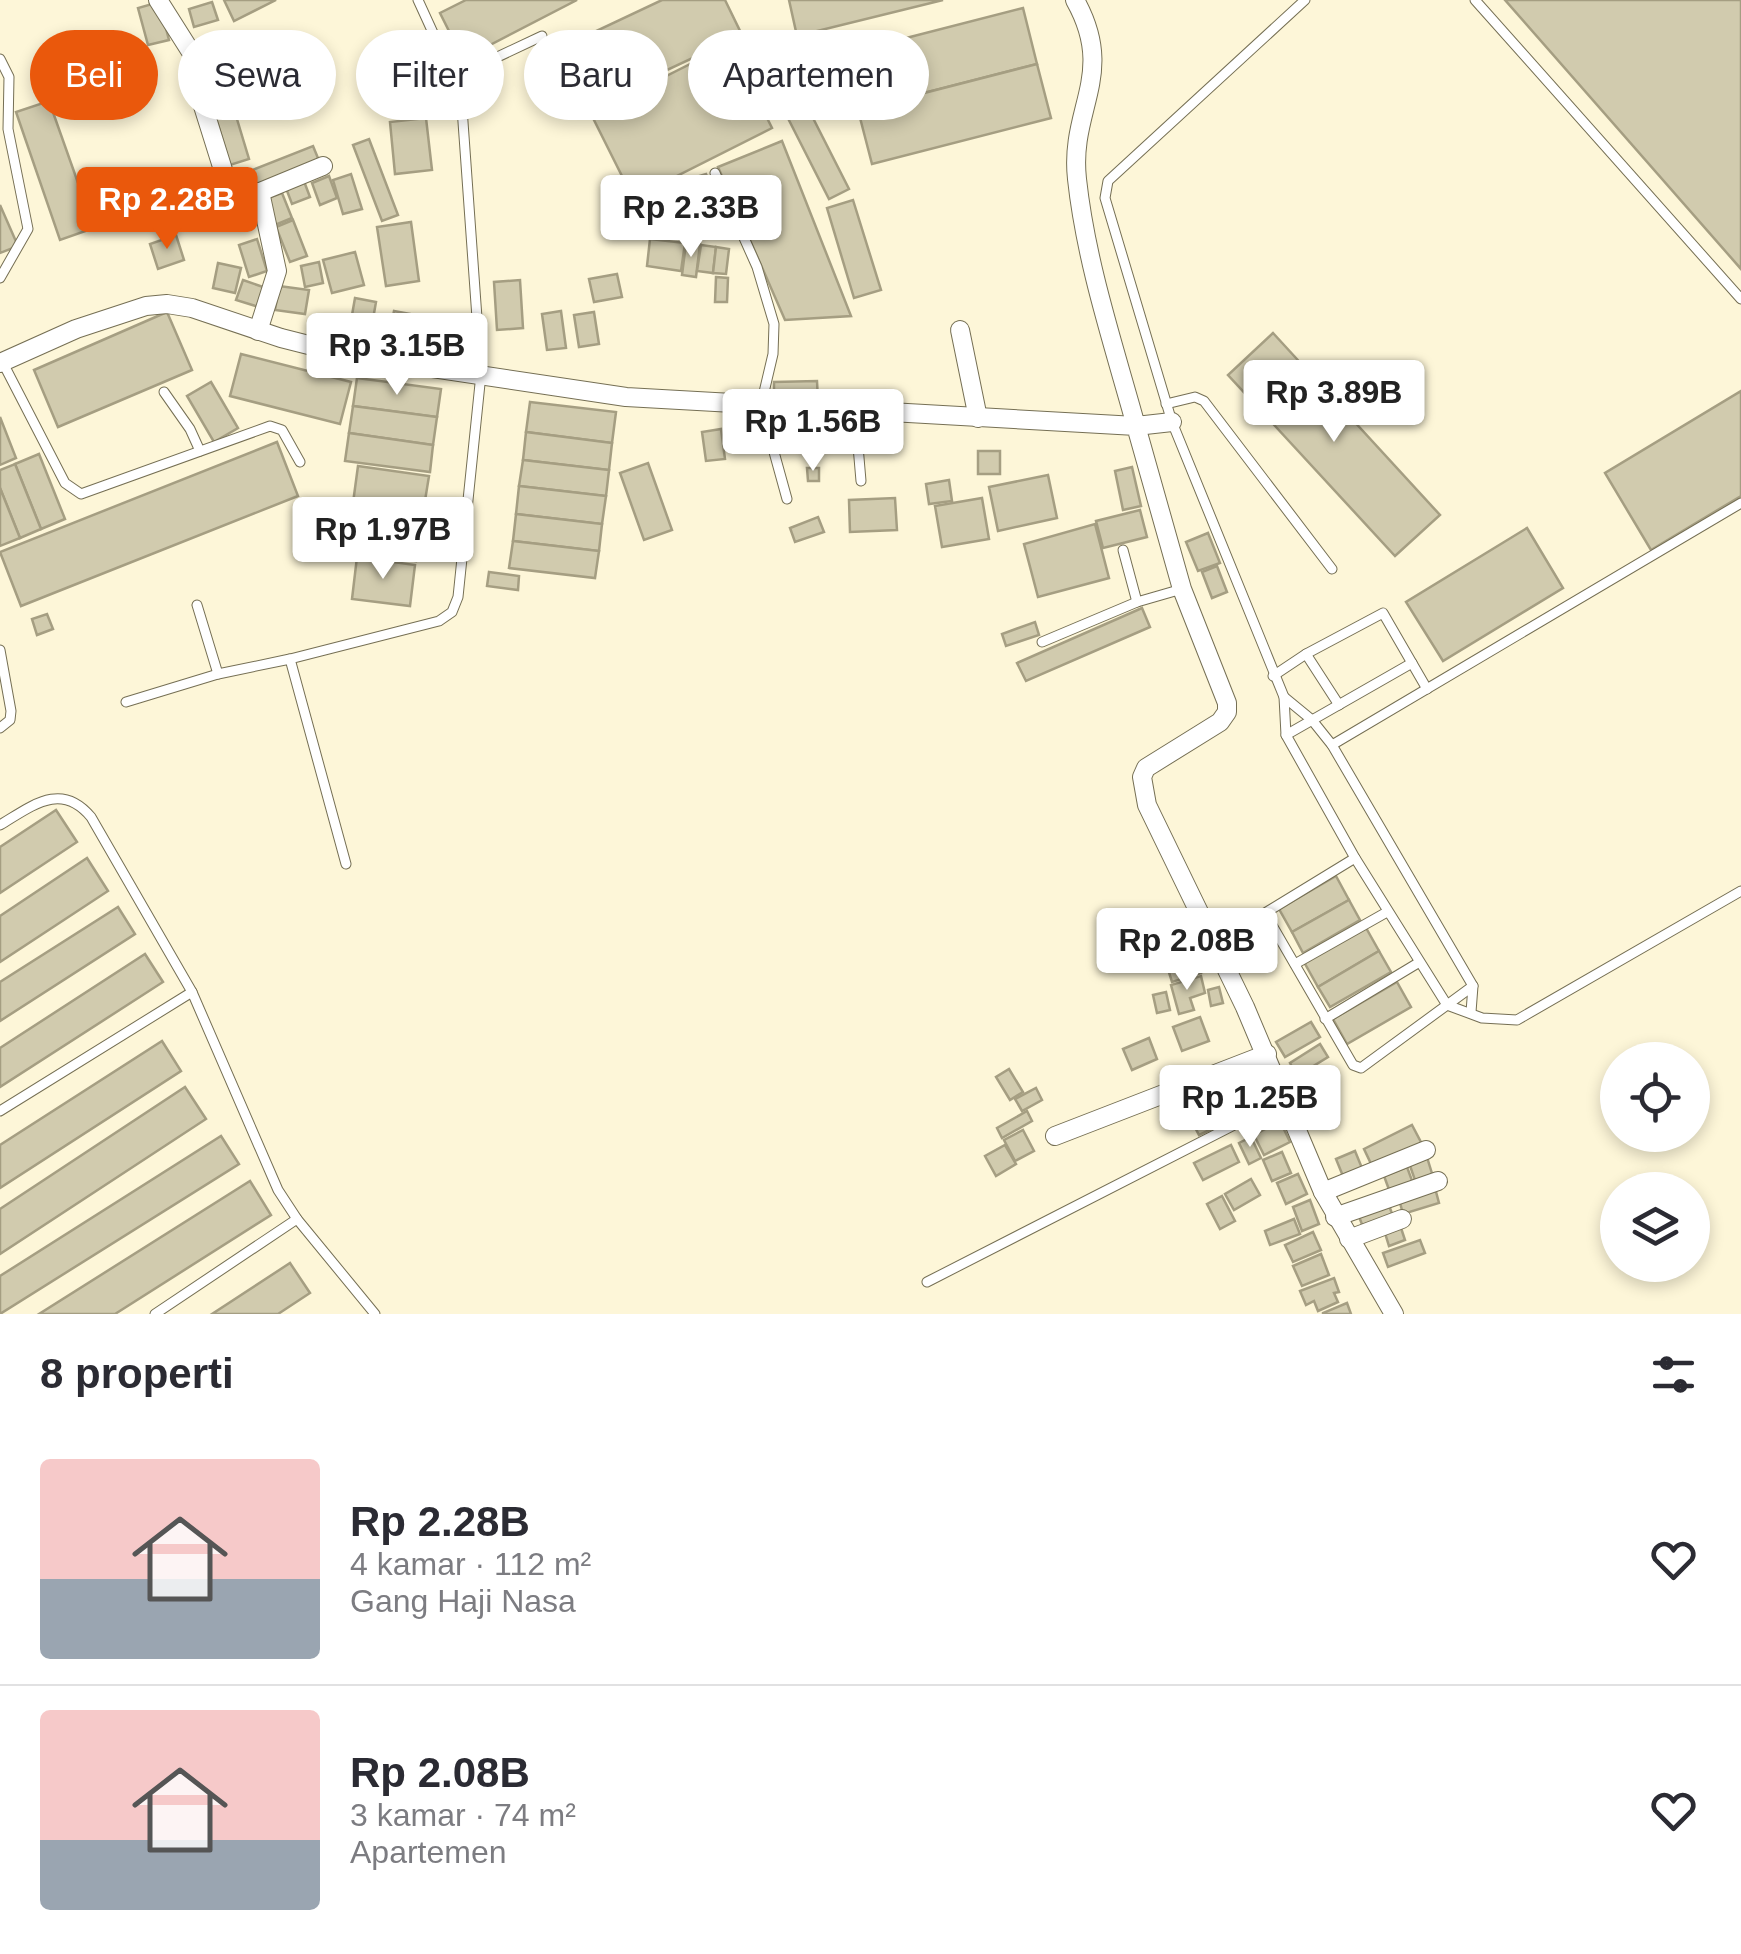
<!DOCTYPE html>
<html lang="id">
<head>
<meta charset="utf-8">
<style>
  body { margin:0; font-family:Arial,sans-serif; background:#f2f2f3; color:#2b2b33; height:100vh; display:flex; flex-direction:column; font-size:38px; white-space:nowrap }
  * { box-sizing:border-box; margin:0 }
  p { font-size:32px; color:#7c7c81 }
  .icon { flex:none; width:55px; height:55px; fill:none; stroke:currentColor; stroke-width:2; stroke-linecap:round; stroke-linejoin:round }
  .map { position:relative; height:1314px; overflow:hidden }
  .panel { display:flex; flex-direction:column; background:#fff; flex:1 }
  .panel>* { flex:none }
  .hud { position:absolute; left:30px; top:30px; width:1000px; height:90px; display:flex; gap:20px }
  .controls { position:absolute; left:1600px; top:1042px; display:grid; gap:20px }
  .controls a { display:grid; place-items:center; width:110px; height:110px; border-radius:50%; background:#fff; box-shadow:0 5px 15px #0003; font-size:50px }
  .price { position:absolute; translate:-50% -85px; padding:0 22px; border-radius:10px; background:#fff; color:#222; font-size:32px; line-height:65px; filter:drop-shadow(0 2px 5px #0008) }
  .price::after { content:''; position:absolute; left:50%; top:60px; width:30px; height:22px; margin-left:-15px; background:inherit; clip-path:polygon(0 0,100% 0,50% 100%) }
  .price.on { background:#ea580c; color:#fff }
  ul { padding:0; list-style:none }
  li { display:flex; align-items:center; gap:30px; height:250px; padding:0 40px }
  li+li { border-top:2px solid #e1e1e2 }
  li span { display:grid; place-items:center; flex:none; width:280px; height:200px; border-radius:10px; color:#555 }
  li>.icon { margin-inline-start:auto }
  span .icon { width:120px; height:120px; fill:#fffc; stroke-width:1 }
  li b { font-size:42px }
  h2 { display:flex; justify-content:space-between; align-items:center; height:120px; padding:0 40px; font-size:42px }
  .tag { padding:0 35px; border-radius:45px; background:#fff; box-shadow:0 5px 15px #0003; font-size:35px; line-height:90px }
  .tag.on { background:#ea580c; color:#fff }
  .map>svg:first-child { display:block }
  .building { fill:#d1cbae; stroke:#a59e82; stroke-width:2.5 }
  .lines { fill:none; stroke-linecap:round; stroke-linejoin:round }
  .service-casing { stroke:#756f54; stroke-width:11 }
  .minor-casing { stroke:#756f54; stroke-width:20 }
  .service { stroke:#fff; stroke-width:9 }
  .minor { stroke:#fff; stroke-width:18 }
</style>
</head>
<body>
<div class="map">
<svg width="1741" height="1314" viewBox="0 0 1741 1314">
  <rect width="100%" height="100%" fill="#fdf6d8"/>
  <g class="building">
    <polygon points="224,0 276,0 234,21"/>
    <polygon points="466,0 577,0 463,59 440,13"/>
    <polygon points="662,0 725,0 742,35 588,107 560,48"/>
    <polygon points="789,0 943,0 797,36"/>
    <polygon points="1505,0 1741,0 1741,269"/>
    <polygon points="159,2 169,40 148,45 138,8"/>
    <polygon points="212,2 218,20 194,27 189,9"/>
    <polygon points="1023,8 1037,64 858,110 844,54"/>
    <polygon points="220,34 223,46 203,51 200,39"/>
    <polygon points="730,44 772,128 633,198 591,114"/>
    <polygon points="783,59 849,189 829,199 763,69"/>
    <polygon points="1037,64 1051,118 872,164 858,110"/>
    <polygon points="227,86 249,159 230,165 208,91"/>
    <polygon points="49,101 94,228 60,240 16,112"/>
    <polygon points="426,118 432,170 395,174 390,122"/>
    <polygon points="369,139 398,215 382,221 353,145"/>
    <polygon points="782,141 851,316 785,320 718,167"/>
    <polygon points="313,146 320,163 244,194 237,176"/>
    <polygon points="203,169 212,202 189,209 179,176"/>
    <polygon points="351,174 362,209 343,214 333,180"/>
    <polygon points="706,174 729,228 656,238 696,177"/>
    <polygon points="302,176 310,197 292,204 284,183"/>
    <polygon points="329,176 337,198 320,205 312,183"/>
    <polygon points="178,177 185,202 161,208 155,183"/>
    <polygon points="282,193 292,218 275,225 265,199"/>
    <polygon points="257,199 266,219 243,228 234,208"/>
    <polygon points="853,200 881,290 854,298 827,208"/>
    <polygon points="0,205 18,246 0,253"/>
    <polygon points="293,220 307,256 290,262 276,227"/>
    <polygon points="411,222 419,281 386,286 377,227"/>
    <polygon points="176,235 184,260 158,269 150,244"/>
    <polygon points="257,239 267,271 249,277 239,245"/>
    <polygon points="650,239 685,243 681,271 647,266"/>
    <polygon points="686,243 700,244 696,277 682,275"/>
    <polygon points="701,245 716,247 713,273 697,271"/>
    <polygon points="716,247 729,249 726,274 713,273"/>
    <polygon points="355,252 364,285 332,293 323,260"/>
    <polygon points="319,262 323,283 305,287 301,266"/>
    <polygon points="218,263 241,268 235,293 213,288"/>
    <polygon points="617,274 622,297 594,302 589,279"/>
    <polygon points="716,277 728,278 727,302 715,302"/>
    <polygon points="243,280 269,289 262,308 236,300"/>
    <polygon points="520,280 523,328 497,330 494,282"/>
    <polygon points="279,286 309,290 305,314 275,310"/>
    <polygon points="355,298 376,302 370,336 349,332"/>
    <polygon points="394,311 453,322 448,349 389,337"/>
    <polygon points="561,311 566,348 547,350 542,314"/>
    <polygon points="167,312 192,370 58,427 34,370"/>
    <polygon points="594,312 599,344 579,347 574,315"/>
    <polygon points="1273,333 1440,515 1395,556 1228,375"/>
    <polygon points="241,354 351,382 340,424 230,396"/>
    <polygon points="357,378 441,389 437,417 353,406"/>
    <polygon points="817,381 818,401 774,403 774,382"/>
    <polygon points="211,382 238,428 214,442 187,396"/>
    <polygon points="1741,391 1741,496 1651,550 1605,473"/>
    <polygon points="530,402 616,412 612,443 526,432"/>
    <polygon points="353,406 437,417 433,445 349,433"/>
    <polygon points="0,417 16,458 0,465"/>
    <polygon points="783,422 812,423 811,447 782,446"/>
    <polygon points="721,429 725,459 706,461 702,432"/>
    <polygon points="526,432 612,443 609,470 523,460"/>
    <polygon points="349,433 433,445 430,472 345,461"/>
    <polygon points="277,442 298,496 21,606 0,552"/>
    <rect x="978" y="451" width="22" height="23"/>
    <polygon points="39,454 65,519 41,529 15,464"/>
    <polygon points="523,460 609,470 606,496 519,486"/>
    <polygon points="648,463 672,530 644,540 620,473"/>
    <polygon points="15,464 41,529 20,538 0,488 0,470"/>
    <polygon points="358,466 429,476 423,513 353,503"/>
    <polygon points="1132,467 1141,506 1123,510 1115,471"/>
    <polygon points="807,468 819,468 819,481 808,481"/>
    <polygon points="1048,475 1057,518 998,531 989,487"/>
    <polygon points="949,480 952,501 929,504 926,484"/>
    <polygon points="519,486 606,496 602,524 516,514"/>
    <polygon points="0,488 20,538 0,546"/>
    <polygon points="895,498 897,530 850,532 849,500"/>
    <polygon points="982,498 989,539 942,547 935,506"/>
    <polygon points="339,506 422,518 416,561 333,549"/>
    <polygon points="1140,510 1147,537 1103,548 1096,521"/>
    <polygon points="516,514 602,524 599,551 513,541"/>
    <polygon points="818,517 824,532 795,542 790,528"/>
    <polygon points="1095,524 1109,578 1038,597 1024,544"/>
    <polygon points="1527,528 1563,588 1443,661 1406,602"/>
    <polygon points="1208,533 1220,563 1198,571 1186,542"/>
    <polygon points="513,541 599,551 595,578 509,568"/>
    <polygon points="357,557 415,565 410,606 352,599"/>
    <polygon points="1217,566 1227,592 1212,598 1202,572"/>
    <polygon points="489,572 519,576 518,590 487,586"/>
    <polygon points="1142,608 1150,627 1026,681 1017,663"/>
    <polygon points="47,614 53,629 37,635 32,619"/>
    <polygon points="1035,622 1039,635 1006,646 1002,634"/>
    <polygon points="56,810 77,842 0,893 0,847"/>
    <polygon points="87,858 108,891 0,962 0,916"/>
    <polygon points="1336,876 1349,900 1292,932 1279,909"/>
    <polygon points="1349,900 1360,920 1303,953 1292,932"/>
    <polygon points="118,907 135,934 0,1021 0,982"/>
    <polygon points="1190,922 1196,942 1149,955 1143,936"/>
    <polygon points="1365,926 1379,951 1318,987 1304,962"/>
    <polygon points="1379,951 1391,972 1330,1007 1318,987"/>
    <polygon points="145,954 163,982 0,1087 0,1048"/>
    <polygon points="1195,954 1201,973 1172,982 1166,963"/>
    <polygon points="1201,976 1205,993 1190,998 1194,1010 1179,1014 1171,985"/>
    <polygon points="1397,982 1411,1007 1347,1044 1333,1019"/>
    <polygon points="1219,987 1223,1003 1211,1006 1208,990"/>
    <polygon points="1166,992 1170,1010 1157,1013 1153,995"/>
    <polygon points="1200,1017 1209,1041 1182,1051 1173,1027"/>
    <polygon points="1311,1022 1320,1037 1285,1057 1276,1042"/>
    <polygon points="1149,1038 1157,1059 1132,1070 1123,1049"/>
    <polygon points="162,1041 181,1071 0,1188 0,1145"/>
    <polygon points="1320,1044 1328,1057 1297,1076 1290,1063"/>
    <polygon points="1246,1066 1251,1083 1229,1091 1223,1074"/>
    <polygon points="1009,1069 1023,1092 1010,1100 996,1077"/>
    <polygon points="1219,1079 1234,1109 1215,1119 1200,1089"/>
    <polygon points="185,1087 206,1119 0,1254 0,1209"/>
    <polygon points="1036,1088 1042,1100 1022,1111 1015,1099"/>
    <polygon points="1198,1096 1214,1128 1199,1135 1183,1104"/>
    <polygon points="1027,1111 1032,1121 1002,1138 997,1128"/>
    <polygon points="1280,1121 1290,1142 1264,1155 1254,1135"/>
    <polygon points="1412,1125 1423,1146 1374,1170 1364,1149"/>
    <polygon points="1023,1130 1034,1151 1015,1161 1004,1140"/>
    <polygon points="221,1136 239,1164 0,1314 0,1276"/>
    <polygon points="1251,1137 1261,1158 1249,1164 1239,1143"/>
    <polygon points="1005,1145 1016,1164 996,1176 985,1156"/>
    <polygon points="1231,1145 1239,1162 1203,1180 1194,1163"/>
    <polygon points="1355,1151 1364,1173 1345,1181 1336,1159"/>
    <polygon points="1282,1152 1291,1173 1272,1181 1263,1160"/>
    <polygon points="1426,1154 1434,1180 1417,1186 1408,1160"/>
    <polygon points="1407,1167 1414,1186 1391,1195 1384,1176"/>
    <polygon points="1298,1174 1307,1194 1286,1204 1277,1183"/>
    <polygon points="1251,1179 1260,1195 1234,1210 1225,1194"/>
    <polygon points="250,1181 271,1215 115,1314 39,1314"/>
    <polygon points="1435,1188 1439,1203 1403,1214 1399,1199"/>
    <polygon points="1222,1196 1235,1221 1220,1229 1207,1204"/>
    <polygon points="1310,1200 1319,1224 1302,1231 1293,1207"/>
    <polygon points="1387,1200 1394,1219 1364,1230 1357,1211"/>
    <polygon points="1294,1219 1300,1234 1270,1245 1265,1231"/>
    <polygon points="1401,1228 1405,1240 1389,1246 1385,1233"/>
    <polygon points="1313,1232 1321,1250 1293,1262 1285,1245"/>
    <polygon points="1420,1240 1425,1253 1388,1267 1383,1253"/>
    <polygon points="1321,1254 1329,1275 1302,1286 1293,1266"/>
    <polygon points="290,1263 310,1293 278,1314 212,1314"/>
    <polygon points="1334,1278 1339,1292 1334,1293 1338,1302 1318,1311 1314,1301 1306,1305 1300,1291"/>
    <polygon points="1347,1303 1351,1314 1323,1314 1323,1313"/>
  </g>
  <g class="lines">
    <g class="service-casing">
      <g id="service">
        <polyline points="1305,0 1108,181 1105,198 1172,422 1284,697 1286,735 1355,858 1447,1005 1482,1018 1517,1020 1741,891"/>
        <polyline points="1475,0 1741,299"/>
        <polyline points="0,59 9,77 8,129 28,229 0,278"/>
        <polyline points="455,77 542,36"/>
        <polyline points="715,173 757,267 774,324 773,354 761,405 787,499"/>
        <polyline points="3,363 65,483 81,494 270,426 282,430 300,462"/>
        <polyline points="164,392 190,429 200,451"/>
        <polyline points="1166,404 1195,397 1204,401 1332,569"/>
        <polyline points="855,411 861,481"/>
        <polyline points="1123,550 1137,602"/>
        <polyline points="197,605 218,674"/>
        <polyline points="1042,642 1137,602 1182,589"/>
        <polyline points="0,650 11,711 10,720 0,728"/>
        <polyline points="1306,654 1339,705"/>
        <polyline points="1273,676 1306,654 1383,613 1427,689"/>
        <polyline points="1284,697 1312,720 1332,745 1473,986 1471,1012"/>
        <polyline points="126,702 218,674 290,659"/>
        <polyline points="1286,735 1412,663"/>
        <polyline points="1332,745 1741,503"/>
        <path d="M0,825c32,-19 61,-44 91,-8l101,175 86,198 19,29 78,95"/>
        <polyline points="1355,858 1265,913 1353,1065 1361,1068 1473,986"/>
        <polyline points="346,864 290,659 439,621 452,612 458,597 481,374 461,94 418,0"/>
        <polyline points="1295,964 1387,912"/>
        <polyline points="1325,1019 1418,963"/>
        <polyline points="0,1111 192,992"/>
        <polyline points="927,1282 1283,1100"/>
        <polyline points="155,1314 297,1219"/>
      </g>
    </g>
    <g class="minor-casing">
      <g id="minor">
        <polyline points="158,0 196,60 203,106 229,189 238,198 260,192 277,271 258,331"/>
        <path d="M1075,0c42,75 -6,108 2,179 9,84 37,167 59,247l36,-4"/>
        <polyline points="260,192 323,166"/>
        <polyline points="960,330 978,418"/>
        <polyline points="0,363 76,329 146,306 167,304 192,308 281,338 352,356 626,397 1136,426 1182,589 1227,703 1227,712 1220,722 1146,768 1142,777 1147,805 1245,1007 1323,1192 1394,1314"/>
        <polyline points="1055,1136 1267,1054"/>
        <polyline points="1323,1192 1426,1150"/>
        <polyline points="1335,1217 1438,1181"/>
        <polyline points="1349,1239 1402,1219"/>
      </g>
    </g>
    <use href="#service" class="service"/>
    <use href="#minor" class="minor"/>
  </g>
</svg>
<div class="controls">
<a><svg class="icon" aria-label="locate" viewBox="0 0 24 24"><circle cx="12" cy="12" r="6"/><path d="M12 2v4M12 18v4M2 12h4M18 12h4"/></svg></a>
<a><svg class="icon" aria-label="layers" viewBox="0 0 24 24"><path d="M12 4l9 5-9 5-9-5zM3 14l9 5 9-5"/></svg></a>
</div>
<b class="price on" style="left:167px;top:252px">Rp 2.28B</b>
<b class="price" style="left:691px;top:260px">Rp 2.33B</b>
<b class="price" style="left:397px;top:398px">Rp 3.15B</b>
<b class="price" style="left:1334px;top:445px">Rp 3.89B</b>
<b class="price" style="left:813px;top:474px">Rp 1.56B</b>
<b class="price" style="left:383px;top:582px">Rp 1.97B</b>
<b class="price" style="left:1187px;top:993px">Rp 2.08B</b>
<b class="price" style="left:1250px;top:1150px">Rp 1.25B</b>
<div class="hud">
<a class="tag on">Beli</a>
<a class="tag">Sewa</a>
<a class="tag">Filter</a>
<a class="tag">Baru</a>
<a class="tag">Apartemen</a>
</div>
</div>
<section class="panel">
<h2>8 properti<svg class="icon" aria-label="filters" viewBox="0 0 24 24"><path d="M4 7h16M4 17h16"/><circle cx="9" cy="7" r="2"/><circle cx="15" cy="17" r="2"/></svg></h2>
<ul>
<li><span style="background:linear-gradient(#f6c9c9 60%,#9aa5b1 0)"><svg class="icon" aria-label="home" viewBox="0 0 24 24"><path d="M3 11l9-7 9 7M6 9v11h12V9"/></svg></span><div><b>Rp 2.28B</b><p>4 kamar · 112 m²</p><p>Gang Haji Nasa</p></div><svg class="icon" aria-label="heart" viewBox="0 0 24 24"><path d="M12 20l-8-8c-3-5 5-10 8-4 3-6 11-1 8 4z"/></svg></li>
<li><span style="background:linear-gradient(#f6c9c9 65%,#9aa5b1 0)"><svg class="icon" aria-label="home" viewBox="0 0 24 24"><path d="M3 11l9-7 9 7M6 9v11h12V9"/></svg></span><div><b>Rp 2.08B</b><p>3 kamar · 74 m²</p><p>Apartemen</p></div><svg class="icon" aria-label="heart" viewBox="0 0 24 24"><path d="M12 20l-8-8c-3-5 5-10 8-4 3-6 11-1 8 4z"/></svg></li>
</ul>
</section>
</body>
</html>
